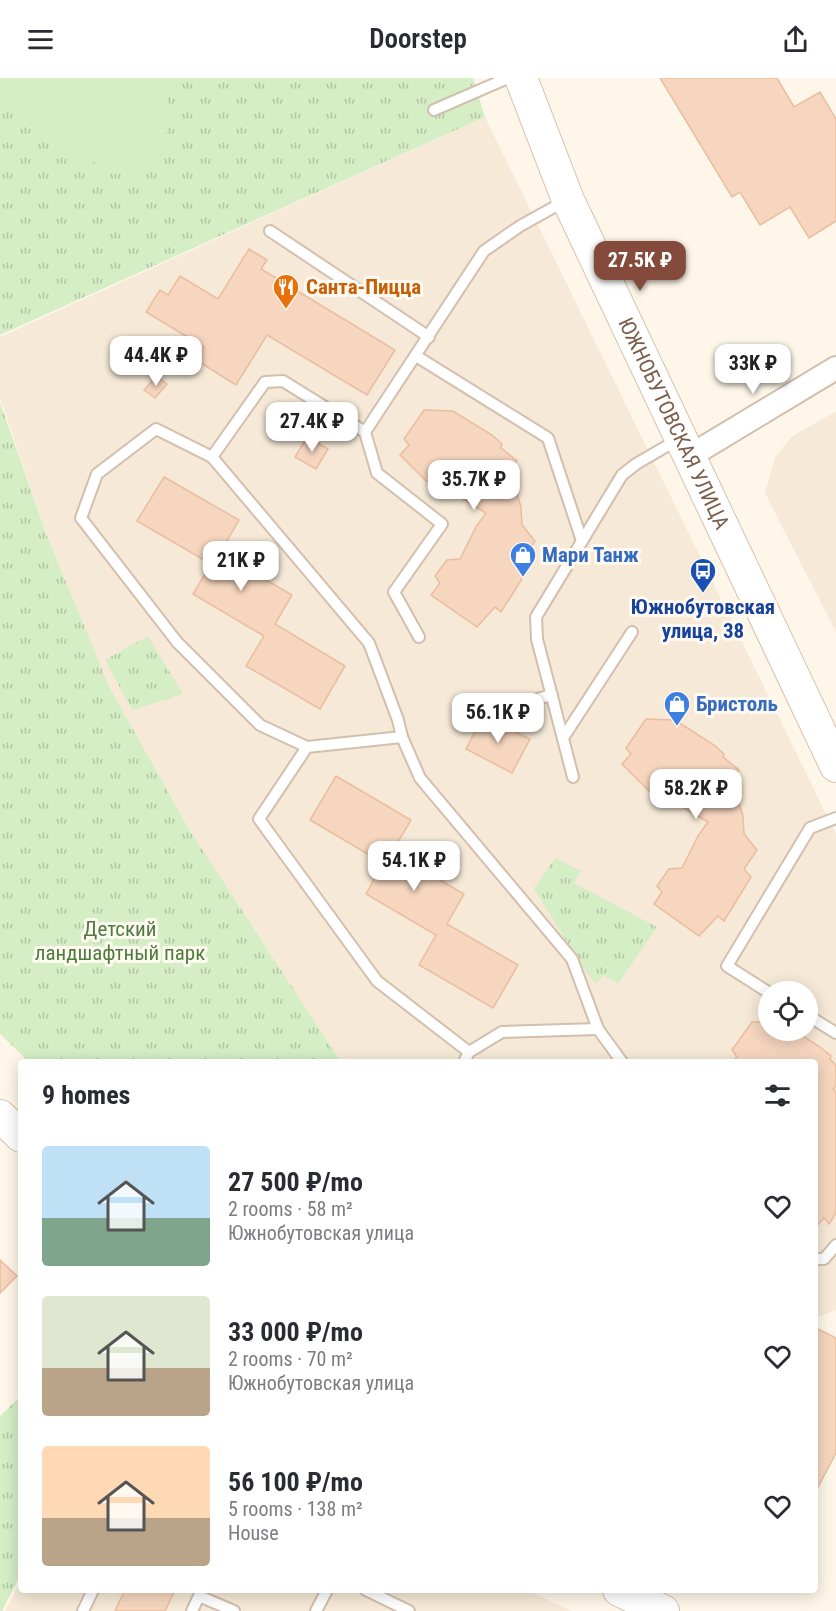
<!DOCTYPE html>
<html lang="en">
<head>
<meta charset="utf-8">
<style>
  body { margin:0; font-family:"Roboto Condensed",sans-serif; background:#f7f7f7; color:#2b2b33; height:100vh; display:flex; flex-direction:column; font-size:22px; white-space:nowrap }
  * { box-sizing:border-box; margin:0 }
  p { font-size:20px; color:#7c7c81 }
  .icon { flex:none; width:33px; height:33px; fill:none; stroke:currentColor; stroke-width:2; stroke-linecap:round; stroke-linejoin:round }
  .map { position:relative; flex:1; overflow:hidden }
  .details { position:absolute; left:18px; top:981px; width:800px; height:534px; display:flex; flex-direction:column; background:#fff; border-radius:6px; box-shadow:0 3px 15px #0003 }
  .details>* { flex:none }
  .fabs { position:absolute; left:758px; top:903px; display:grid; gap:12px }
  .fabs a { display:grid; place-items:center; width:60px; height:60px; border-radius:50%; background:#fff; box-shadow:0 3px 15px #0003; font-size:30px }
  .price { position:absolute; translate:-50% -51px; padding:0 14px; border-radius:12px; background:#fff; color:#222; font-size:20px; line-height:39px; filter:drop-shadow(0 2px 3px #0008) }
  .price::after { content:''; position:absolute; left:50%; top:36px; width:18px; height:14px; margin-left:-9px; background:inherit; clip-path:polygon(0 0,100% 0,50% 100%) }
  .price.active { background:#844b3c; color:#fff }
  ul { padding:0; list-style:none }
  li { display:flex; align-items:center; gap:18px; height:150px; padding:0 24px }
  li span { display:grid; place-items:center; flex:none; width:168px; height:120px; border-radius:6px; color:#555 }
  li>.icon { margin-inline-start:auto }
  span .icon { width:72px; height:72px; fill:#fffc; stroke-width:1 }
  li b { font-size:26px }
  h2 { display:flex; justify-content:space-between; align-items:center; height:72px; padding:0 24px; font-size:26px }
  header { display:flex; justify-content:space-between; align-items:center; height:78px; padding:0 24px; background:#fff; font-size:27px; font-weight:600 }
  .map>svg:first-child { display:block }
  .residential { fill:#f6e9d7; fill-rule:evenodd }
  .park { fill:url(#park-tufts) }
  .garden { fill:#d5eec6 }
  .building { fill:#f6d6bf; stroke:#eabd9e; stroke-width:1.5 }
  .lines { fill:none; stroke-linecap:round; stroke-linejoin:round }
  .lane-casing { stroke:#d2bfad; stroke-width:14 }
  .street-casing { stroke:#d2bfad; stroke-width:26 }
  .secondary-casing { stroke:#d8c1ad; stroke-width:34 }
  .lane { stroke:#fff; stroke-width:10 }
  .street { stroke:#fff; stroke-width:22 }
  .secondary { stroke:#fff; stroke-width:32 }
  .labels { text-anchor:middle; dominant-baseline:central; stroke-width:6; stroke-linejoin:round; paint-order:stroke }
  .food-label { font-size:21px; font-weight:bold; fill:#c56008; stroke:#fffaf1; text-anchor:start }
  .street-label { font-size:21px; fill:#7c5d4a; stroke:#fffaf1 }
  .shop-label { font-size:21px; font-weight:bold; fill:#366cbe; stroke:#fffaf1; text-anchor:start }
  .transit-label { font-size:21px; font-weight:bold; fill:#164399; stroke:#fffaf1 }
  .park-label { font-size:21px; fill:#4e7c3e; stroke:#fffaf1 }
</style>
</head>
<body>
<header><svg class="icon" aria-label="menu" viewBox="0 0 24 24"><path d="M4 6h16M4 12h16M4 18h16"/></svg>Doorstep<svg class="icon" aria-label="share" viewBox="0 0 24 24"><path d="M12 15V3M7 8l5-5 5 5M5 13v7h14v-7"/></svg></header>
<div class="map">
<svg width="836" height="1533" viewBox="0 0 836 1533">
  <defs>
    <pattern id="park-tufts" width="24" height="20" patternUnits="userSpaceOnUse" patternTransform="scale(1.5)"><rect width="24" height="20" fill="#d5eec6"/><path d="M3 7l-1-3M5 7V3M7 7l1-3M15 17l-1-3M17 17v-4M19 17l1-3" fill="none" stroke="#b2c4a3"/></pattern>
  </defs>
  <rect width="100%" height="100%" fill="#fef7e9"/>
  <g class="residential">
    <path d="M485,39l351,717v476l-21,8 -1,-256h-473l-152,-233 -79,-141 -63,-152 -47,-138v-61zM768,914h39v38h-39z"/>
    <polygon points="836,333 836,554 765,415 775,380 791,359"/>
    <polygon points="21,1502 21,1512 526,1512 572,1533 5,1533"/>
  </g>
  <g class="park">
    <polygon points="0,0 473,0 485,39 0,257"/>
    <polygon points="0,324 47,458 110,610 189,751 341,984 29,984 0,956"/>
    <polygon points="148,558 183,616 132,632 105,582"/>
    <polygon points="555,780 581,793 574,805 657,849 618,906 604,897 596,906 585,893 534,811"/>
    <polygon points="21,1318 21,1496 2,1533 0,1533 0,1338"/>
  </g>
  <polygon class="garden" points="0,0 147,0 165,10 173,43 146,90 114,96 0,28"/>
  <g class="building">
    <polygon points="660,0 777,0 794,29 820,14 836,41 836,143 809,160 790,129 760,147 740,114 732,119"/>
    <polygon points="249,171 267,182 261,191 395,272 367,317 267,257 236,307 196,282 204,269 146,234 160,212 168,217 180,198 218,221"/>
    <polygon points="157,298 167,306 155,320 144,312"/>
    <polygon points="424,332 453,333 492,357 502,366 501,370 517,383 505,399 516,412 521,429 522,447 535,463 522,482 529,490 501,534 495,529 477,549 431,517 440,505 435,498 447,482 460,481 476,449 486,435 444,410 433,398 427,404 400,377 409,367 404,361"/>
    <polygon points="307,359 328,371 316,391 295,379"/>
    <polygon points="164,399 239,442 220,475 292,517 275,546 345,588 320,631 246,588 264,558 193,516 211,486 137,443"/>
    <polygon points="483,638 530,661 512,695 466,671"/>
    <polygon points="646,641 675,642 714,667 724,676 723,679 739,692 727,708 738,722 743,738 744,756 757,772 744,791 751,799 724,843 718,838 699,858 654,826 662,814 657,808 669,791 682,790 698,758 708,744 665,719 655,707 649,713 622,686 631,676 626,670"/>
    <polygon points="336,698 411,742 392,774 464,816 447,846 518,887 493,930 419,887 436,857 366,816 383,785 310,742"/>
    <polygon points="752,944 768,944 768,952 794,952 820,969 831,978 830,981 836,987 836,1008 833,1011 836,1014 836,1135 829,1146 824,1140 814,1151 814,984 732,984 737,979 732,972"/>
    <polygon points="0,1182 17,1198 0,1215"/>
    <polygon points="814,1249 836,1260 836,1375 815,1415"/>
    <polygon points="125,1512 175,1512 165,1533 115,1533"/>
  </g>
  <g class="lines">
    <g class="lane-casing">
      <g id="lane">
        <polyline points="434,32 508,0"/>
        <polyline points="565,123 520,148 484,173 365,354 283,303 265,304 212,379 369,565 398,642 402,659 420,700 572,881 598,951 622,984"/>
        <polyline points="270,153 429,259"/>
        <polyline points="416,278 548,360 582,463"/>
        <polyline points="365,354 377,395 442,446 394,514 419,559"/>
        <polyline points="212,379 156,351 97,396 81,440 177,564 260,647 307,669 259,741 377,903 469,974"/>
        <polyline points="493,633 552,617"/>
        <polyline points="563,660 632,554"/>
        <polyline points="307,669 402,659"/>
        <polyline points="573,699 537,561 536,539 622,397 636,386 679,361"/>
        <polyline points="768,914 727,888 810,750 836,740"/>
        <polyline points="807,937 836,955"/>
        <polyline points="464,984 469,974 502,954 598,951"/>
        <polyline points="814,1181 824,1181 836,1167"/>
        <polyline points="366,1512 409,1533"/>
        <polyline points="83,1533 93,1512"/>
        <polyline points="192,1533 199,1518 234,1533"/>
        <polyline points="316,1533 327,1512"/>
      </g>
    </g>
    <g class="street-casing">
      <polyline id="street" points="690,378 836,290"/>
    </g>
    <g class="secondary-casing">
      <g id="secondary">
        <path id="s1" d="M521,0l47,122 268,566"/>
        <polyline points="0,1038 21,1058"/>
        <polyline points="619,1512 663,1533"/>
      </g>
    </g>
    <use href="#lane" class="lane"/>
    <use href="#street" class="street"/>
    <use href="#secondary" class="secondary"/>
  </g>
  <defs>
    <g id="restaurant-pin" transform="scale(1.35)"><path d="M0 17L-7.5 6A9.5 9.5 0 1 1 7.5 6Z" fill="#e8710a" stroke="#fffaf1"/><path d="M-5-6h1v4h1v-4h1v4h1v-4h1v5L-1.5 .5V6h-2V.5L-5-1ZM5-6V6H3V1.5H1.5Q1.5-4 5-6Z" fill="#fff"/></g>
    <g id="shop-pin" transform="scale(1.35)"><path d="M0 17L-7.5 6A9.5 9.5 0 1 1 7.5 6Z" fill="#3f7fe0" stroke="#fffaf1"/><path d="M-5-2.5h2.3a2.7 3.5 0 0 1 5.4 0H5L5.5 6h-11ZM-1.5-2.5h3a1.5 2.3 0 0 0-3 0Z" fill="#fff"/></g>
    <g id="bus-pin" transform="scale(1.35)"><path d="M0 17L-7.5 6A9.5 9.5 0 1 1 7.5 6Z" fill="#1a4fb4" stroke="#fffaf1"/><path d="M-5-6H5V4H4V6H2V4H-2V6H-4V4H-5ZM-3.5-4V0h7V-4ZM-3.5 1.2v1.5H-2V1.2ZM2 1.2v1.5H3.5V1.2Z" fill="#fff"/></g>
  </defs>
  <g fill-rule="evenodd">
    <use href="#restaurant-pin" x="286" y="209"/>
    <use href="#shop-pin" x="523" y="477"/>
    <use href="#bus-pin" x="703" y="493"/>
    <use href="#shop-pin" x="677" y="626"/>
  </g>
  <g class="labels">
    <g class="food-label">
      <text x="306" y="209">Санта-Пицца</text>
    </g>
    <g class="street-label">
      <text stroke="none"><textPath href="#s1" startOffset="378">ЮЖНОБУТОВСКАЯ УЛИЦА</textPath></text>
    </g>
    <g class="shop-label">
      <text x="542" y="477">Мари Танж</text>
      <text x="696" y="626">Бристоль</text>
    </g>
    <g class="transit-label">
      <text x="703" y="529">Южнобутовская<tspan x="703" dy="24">улица, 38</tspan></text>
    </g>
    <g class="park-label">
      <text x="120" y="851">Детский<tspan x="120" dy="24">ландшафтный парк</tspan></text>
    </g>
  </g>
</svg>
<div class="fabs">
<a><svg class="icon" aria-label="locate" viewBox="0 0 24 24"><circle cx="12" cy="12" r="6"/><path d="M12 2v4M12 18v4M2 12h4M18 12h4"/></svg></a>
</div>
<b class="price active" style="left:640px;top:214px">27.5K ₽</b>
<b class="price" style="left:156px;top:309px">44.4K ₽</b>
<b class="price" style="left:753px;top:317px">33K ₽</b>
<b class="price" style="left:312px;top:375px">27.4K ₽</b>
<b class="price" style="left:474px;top:433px">35.7K ₽</b>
<b class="price" style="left:241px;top:514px">21K ₽</b>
<b class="price" style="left:498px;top:666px">56.1K ₽</b>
<b class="price" style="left:696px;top:742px">58.2K ₽</b>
<b class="price" style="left:414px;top:814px">54.1K ₽</b>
<section class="details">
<h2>9 homes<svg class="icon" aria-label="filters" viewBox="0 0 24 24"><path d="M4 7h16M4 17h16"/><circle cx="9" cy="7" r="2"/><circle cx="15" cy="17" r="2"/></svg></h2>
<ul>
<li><span style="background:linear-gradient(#bfe0f5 60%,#7fa58c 0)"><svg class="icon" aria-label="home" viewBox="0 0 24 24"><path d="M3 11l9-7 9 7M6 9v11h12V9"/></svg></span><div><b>27 500 ₽/mo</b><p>2 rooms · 58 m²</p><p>Южнобутовская улица</p></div><svg class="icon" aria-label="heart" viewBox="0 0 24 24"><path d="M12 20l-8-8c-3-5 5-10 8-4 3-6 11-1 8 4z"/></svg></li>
<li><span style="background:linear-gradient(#dfe7d0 60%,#b9a48a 0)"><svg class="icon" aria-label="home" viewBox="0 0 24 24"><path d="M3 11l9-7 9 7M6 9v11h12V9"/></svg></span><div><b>33 000 ₽/mo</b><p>2 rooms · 70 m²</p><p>Южнобутовская улица</p></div><svg class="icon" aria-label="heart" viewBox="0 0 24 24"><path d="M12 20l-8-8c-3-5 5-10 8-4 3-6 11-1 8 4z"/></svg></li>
<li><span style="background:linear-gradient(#ffd9b3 60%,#b9a48a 0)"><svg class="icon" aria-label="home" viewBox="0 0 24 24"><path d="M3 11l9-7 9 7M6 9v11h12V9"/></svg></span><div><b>56 100 ₽/mo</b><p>5 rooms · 138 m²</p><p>House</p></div><svg class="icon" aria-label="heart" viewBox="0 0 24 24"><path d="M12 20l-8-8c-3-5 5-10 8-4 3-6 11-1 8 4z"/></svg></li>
</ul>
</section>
</div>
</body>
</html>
